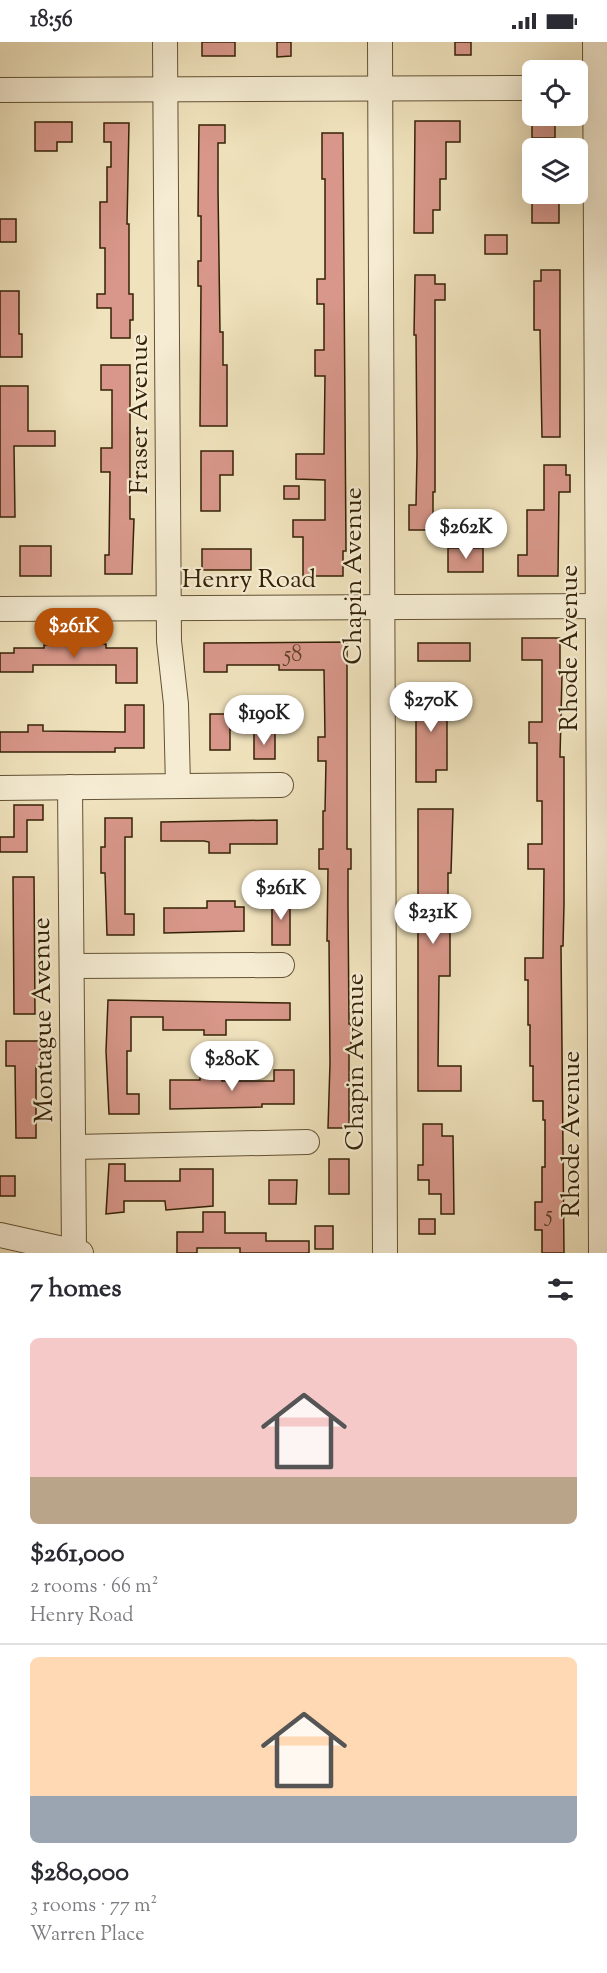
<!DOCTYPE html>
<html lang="en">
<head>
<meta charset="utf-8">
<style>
  body { margin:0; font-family:"Sorts Mill Goudy",serif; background:#f7f7f7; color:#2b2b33; height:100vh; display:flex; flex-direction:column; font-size:22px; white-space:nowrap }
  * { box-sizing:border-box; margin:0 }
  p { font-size:20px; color:#7c7c81 }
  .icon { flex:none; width:33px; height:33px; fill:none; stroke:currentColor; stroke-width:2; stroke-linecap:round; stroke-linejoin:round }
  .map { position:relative; height:1211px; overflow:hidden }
  .sheet { display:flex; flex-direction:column; background:#fff; flex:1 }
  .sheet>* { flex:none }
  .fabs { position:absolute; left:522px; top:18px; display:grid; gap:12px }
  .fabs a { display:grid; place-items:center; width:66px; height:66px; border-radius:9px; background:#fff; box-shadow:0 6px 24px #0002; font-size:30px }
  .price { position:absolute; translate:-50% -51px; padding:0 14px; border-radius:21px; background:#fff; color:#222; font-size:20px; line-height:39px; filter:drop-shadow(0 2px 3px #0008) }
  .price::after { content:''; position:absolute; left:50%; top:36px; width:18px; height:14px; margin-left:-9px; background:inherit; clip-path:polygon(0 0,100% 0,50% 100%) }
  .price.active { background:#b45309; color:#fff }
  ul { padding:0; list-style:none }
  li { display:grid; align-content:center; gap:12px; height:318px; padding:0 30px }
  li+li { border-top:2px solid #e1e1e2 }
  li span { display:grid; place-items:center; height:186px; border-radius:9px; color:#555 }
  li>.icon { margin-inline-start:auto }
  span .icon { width:108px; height:108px; fill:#fffc; stroke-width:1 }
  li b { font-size:26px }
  h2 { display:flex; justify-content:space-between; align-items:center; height:72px; padding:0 30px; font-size:26px }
  .status { display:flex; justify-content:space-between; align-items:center; height:42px; padding:0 30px; background:#fff; direction:ltr }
  .status svg { height:16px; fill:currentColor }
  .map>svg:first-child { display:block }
  .building { fill:#d8978a; stroke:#342206; stroke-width:1.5 }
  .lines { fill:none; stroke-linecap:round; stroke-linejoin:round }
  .minor-casing { stroke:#635234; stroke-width:26 }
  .minor { stroke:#f5ecd3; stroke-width:24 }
  .labels { text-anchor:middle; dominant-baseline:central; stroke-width:4.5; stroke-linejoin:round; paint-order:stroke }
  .number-label { font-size:22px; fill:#5d3f27 }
  .street-label { font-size:26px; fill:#342206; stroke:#f5ecd3 }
</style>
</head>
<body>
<div class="status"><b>18:56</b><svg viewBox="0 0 49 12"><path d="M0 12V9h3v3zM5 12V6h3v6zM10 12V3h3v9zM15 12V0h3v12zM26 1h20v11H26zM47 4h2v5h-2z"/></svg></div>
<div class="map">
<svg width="607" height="1211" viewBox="0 0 607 1211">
  <rect width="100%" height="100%" fill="#efe2bc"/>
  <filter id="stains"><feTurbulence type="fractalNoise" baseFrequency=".00333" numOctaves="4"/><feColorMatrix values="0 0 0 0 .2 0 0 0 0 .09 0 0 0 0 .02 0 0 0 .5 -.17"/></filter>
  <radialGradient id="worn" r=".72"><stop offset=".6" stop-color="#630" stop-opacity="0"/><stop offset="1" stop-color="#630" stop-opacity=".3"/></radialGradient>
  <g class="building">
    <rect x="202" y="0" width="33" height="14"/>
    <polygon points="277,0 291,0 291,14 277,15"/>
    <rect x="455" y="0" width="16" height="13"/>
    <polygon points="415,79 460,79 460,100 446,100 446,137 440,137 440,168 433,168 433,191 414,191"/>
    <rect x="532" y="79" width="23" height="17"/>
    <polygon points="35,80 72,80 72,100 57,100 57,109 35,109"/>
    <polygon points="104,81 129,81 127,182 129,182 129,252 133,252 133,278 130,278 130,296 111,296 111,266 97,266 97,252 105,252 105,206 100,206 100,160 107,160 107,125 111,125 111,100 104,100"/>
    <polygon points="199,83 225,83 225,101 218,101 218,148 220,290 223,290 223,323 227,323 227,384 200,384 201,244 198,244 198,219 201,219 201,174 198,174"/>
    <polygon points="322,91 343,91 346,509 343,509 343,534 303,534 303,495 293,495 293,478 325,478 325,438 296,437 296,412 324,412 325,334 315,334 315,308 324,308 324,262 317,262 317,237 325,237 325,137 322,137"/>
    <rect x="532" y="157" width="27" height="24"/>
    <rect x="0" y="177" width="16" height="23"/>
    <rect x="485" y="193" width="22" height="19"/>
    <polygon points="541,228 560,228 560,395 542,395 540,288 534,288 534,239 541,239"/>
    <polygon points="415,233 435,233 435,242 445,242 445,258 435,258 435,450 433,450 433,488 409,488 409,463 416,463 417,413 416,293 414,293"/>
    <polygon points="0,249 19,249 19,292 22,292 22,315 0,315"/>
    <polygon points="101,323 130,323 130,477 134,477 132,532 105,532 105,513 109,513 110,430 101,430 101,406 112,406 112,348 101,348"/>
    <polygon points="0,344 28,344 28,389 55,389 55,404 14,404 15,475 0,475"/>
    <polygon points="201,409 233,409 233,433 220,433 220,469 201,469"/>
    <polygon points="544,423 566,423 566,433 570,433 570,450 559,450 558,534 518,534 518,513 527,513 527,468 544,468"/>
    <rect x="284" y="444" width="15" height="13"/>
    <rect x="20" y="504" width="31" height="30"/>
    <rect x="448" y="506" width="35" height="24"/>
    <rect x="202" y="507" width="49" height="21"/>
    <polygon points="522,596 560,596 560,634 562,634 560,715 564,715 564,862 563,904 561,904 564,1211 542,1211 542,1188 535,1188 535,1160 542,1160 542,1125 545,1125 545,1078 543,1078 543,1059 533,1059 533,1024 530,1024 530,983 528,983 528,938 525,938 525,916 543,916 544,827 528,827 528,802 542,802 542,759 537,759 537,701 529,701 529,680 542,680 542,618 522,618"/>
    <polygon points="347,600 347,807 351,807 351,827 348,827 348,863 349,982 351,982 351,1006 349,1006 349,1086 328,1086 330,1021 329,899 327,899 328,827 319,827 319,807 323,807 323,769 325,769 326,719 318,719 318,695 325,695 324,628 279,628 279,623 227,623 227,630 204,630 204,601"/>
    <rect x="418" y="601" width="52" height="18"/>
    <polygon points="106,602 106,606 137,606 137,641 116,641 116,623 33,623 33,630 0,630 0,611 14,611 14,606 44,606 44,603"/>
    <polygon points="416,645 447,645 447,728 436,728 436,740 416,740"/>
    <polygon points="125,663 144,663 144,706 115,706 115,710 0,710 0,690 28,690 28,683 43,683 43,689 125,690"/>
    <rect x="210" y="672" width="20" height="36"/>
    <rect x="254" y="691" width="21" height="26"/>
    <polygon points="14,763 43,763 43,778 27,778 27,810 0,810 0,795 14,795"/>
    <polygon points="418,767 453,767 451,831 448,831 448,859 439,859 439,885 450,885 450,934 439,934 438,1024 461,1024 461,1049 418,1049"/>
    <polygon points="105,776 132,776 132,795 125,795 125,872 134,872 134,893 107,893 105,831 101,831 101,805 105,805"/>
    <polygon points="277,778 277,802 230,802 230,811 209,811 209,800 204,799 161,799 161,780"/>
    <polygon points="13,835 34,835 35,972 14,972"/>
    <rect x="272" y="856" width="18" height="47"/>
    <polygon points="207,859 235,859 235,865 244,865 244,889 164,891 164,866 207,866"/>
    <polygon points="108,958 290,961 290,978 226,978 226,993 204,993 204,988 163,988 163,975 131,975 131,1009 127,1009 127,1052 139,1052 139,1072 109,1072 106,1009"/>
    <polygon points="6,999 40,999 40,1024 36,1024 36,1096 16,1096 15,1024 6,1024"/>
    <polygon points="274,1028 294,1028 294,1062 262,1062 262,1065 170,1067 170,1038 200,1038 200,1030 222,1030 222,1039 274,1039"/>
    <polygon points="423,1082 442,1082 442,1094 453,1094 454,1172 441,1172 441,1152 429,1152 429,1138 418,1138 418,1123 423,1123"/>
    <rect x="329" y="1117" width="20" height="35"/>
    <polygon points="109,1122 125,1122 125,1139 180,1139 180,1127 213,1127 213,1164 166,1168 165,1159 124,1159 124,1170 106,1172"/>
    <rect x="0" y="1134" width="15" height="20"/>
    <polygon points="269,1138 297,1138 296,1162 269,1162"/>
    <polygon points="203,1170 225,1170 225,1191 266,1191 266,1199 309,1199 309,1211 240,1211 240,1206 197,1206 197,1211 177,1211 177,1190 203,1190"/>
    <rect x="419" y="1177" width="16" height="15"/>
    <rect x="315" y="1184" width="18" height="23"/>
  </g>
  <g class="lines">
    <g class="minor-casing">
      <g id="minor">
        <polyline points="165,0 169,599 176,662 178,744"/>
        <polyline points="380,0 385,1211"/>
        <polyline points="595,0 601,1211"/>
        <polyline points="0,48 532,46"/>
        <polyline points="0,567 607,564"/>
        <polyline points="70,745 74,1209"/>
        <polyline points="0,746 281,743"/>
        <polyline points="72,924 282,923"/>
        <polyline points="74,1105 307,1100"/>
        <polyline points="0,1193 81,1211"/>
      </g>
    </g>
    <use href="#minor" class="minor"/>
  </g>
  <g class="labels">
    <g class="number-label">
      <text x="293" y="614">58</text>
      <text x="549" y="1174">5</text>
    </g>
    <g class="street-label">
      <text transform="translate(140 372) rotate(-90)">Fraser Avenue</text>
      <text transform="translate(354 534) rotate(-90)">Chapin Avenue</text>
      <text x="249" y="538">Henry Road</text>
      <text transform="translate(570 606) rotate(-90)">Rhode Avenue</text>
      <text transform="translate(44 978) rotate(-91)">Montague Avenue</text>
      <text transform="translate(356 1020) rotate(-90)">Chapin Avenue</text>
      <text transform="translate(572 1092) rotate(-90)">Rhode Avenue</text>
    </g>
  </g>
  <rect width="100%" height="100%" filter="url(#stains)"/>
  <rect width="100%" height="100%" fill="url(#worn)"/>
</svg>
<div class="fabs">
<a><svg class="icon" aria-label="locate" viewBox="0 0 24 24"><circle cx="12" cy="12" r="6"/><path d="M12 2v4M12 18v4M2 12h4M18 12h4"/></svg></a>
<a><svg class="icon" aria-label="layers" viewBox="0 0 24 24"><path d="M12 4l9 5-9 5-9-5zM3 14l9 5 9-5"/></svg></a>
</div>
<b class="price" style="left:466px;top:518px">$262K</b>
<b class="price active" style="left:74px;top:617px">$261K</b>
<b class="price" style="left:431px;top:691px">$270K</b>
<b class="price" style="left:264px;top:704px">$190K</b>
<b class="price" style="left:281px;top:879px">$261K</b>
<b class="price" style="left:433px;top:903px">$231K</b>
<b class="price" style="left:232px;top:1050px">$280K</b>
</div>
<section class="sheet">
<h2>7 homes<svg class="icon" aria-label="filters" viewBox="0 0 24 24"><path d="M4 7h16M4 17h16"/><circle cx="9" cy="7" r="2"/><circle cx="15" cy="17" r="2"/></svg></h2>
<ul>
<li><span style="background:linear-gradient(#f6c9c9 75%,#b9a48a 0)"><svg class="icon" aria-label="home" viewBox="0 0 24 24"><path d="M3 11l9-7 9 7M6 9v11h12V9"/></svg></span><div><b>$261,000</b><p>2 rooms · 66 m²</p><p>Henry Road</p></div></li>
<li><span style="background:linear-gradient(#ffd9b3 75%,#9aa5b1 0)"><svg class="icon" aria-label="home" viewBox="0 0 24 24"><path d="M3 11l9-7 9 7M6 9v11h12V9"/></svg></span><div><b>$280,000</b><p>3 rooms · 77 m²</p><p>Warren Place</p></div></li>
</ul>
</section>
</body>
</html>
